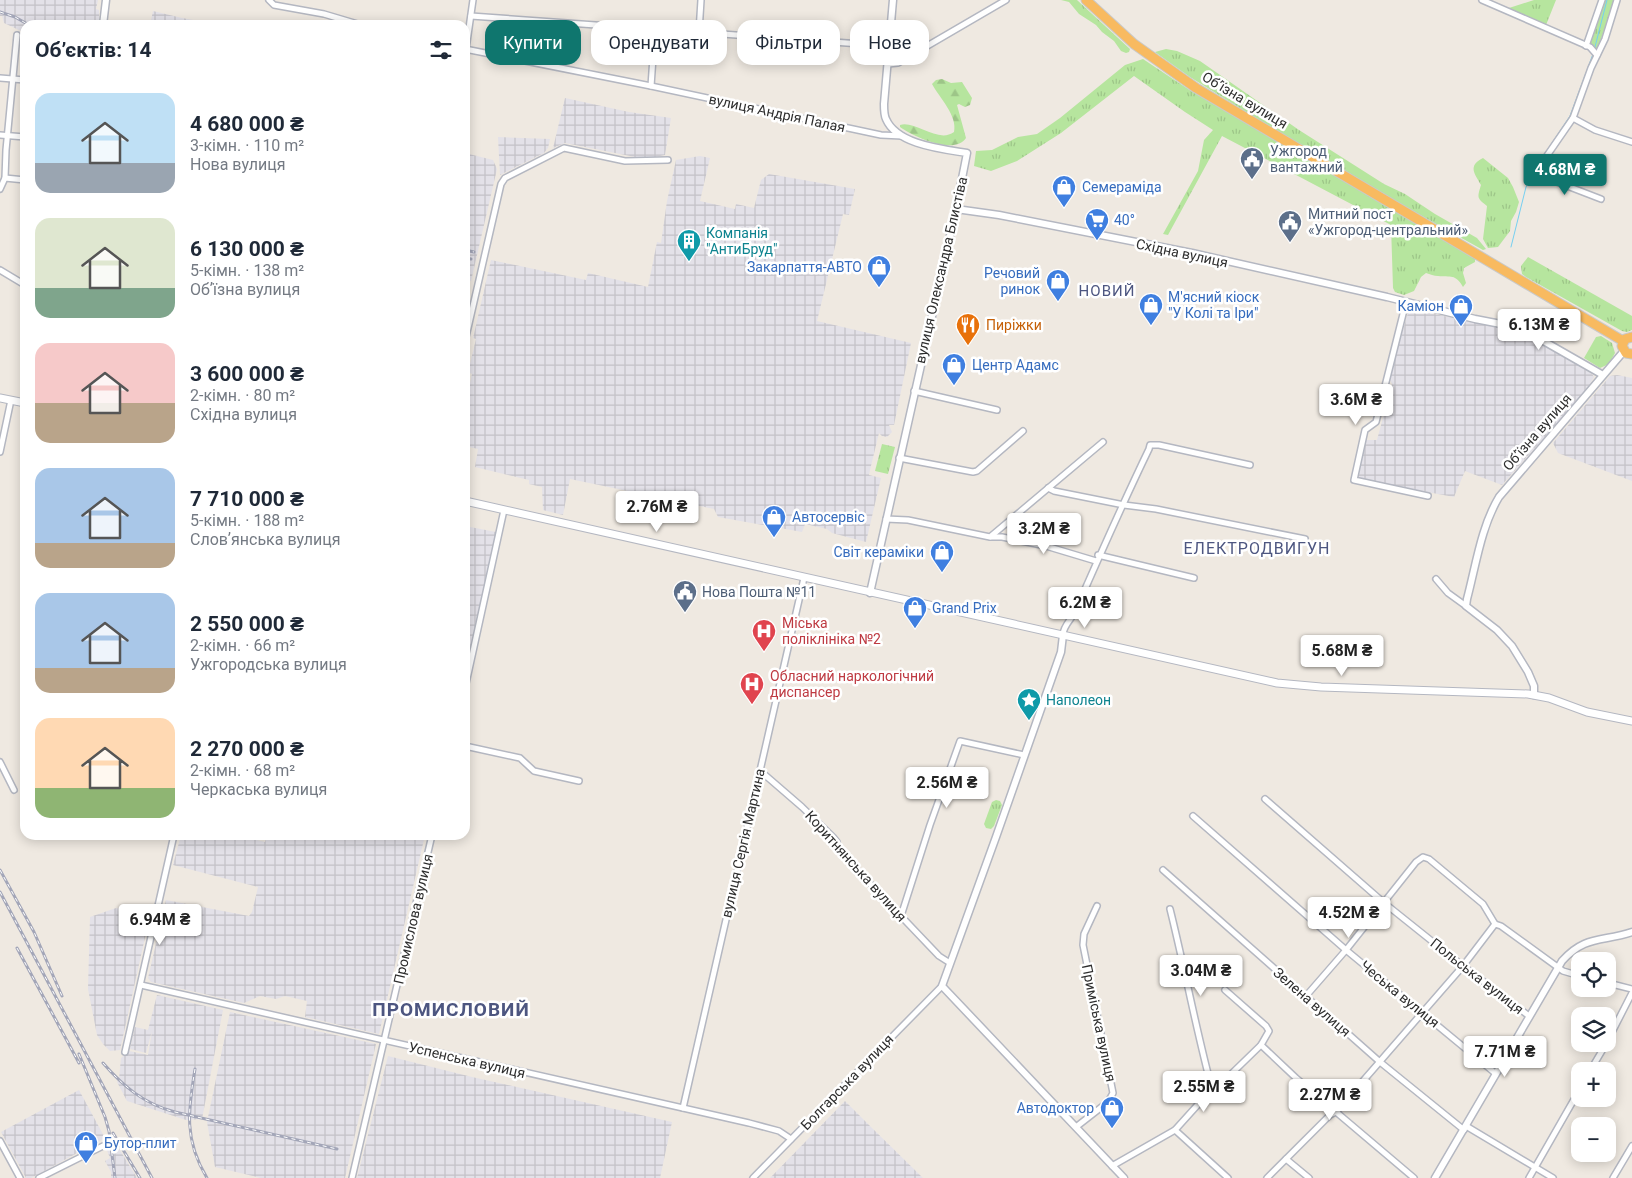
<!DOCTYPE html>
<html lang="uk">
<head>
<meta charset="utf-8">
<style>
  body { margin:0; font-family:Roboto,sans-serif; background:#f6f6f7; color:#1f2937; height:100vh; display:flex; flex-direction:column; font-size:19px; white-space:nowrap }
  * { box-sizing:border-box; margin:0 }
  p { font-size:16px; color:#747a83 }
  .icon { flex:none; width:28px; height:28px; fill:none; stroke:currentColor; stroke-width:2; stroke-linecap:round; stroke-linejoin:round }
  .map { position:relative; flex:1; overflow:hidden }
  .sheet { position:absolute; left:20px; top:20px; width:450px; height:820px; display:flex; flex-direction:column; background:#fff; border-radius:15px; box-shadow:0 2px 12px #0003 }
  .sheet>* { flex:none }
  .top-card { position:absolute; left:485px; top:20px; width:475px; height:45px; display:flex; gap:10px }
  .controls { position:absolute; left:1571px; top:952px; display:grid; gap:10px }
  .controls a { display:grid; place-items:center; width:45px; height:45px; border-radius:10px; background:#fff; box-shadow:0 2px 12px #0003; font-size:25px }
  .price { position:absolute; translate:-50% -42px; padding:0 11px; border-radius:5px; background:#fff; color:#222; font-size:16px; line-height:32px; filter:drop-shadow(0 1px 2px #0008) }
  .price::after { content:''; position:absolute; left:50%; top:30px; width:15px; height:11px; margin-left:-8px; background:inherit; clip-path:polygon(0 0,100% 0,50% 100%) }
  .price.selected { background:#0f766e; color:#fff }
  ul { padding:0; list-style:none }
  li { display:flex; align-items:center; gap:15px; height:125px; padding:0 15px }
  li span { display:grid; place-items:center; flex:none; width:140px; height:100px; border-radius:15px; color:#555 }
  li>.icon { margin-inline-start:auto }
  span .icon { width:60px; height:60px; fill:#fffc; stroke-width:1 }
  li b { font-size:21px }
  h2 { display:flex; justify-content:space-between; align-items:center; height:60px; padding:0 15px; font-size:21px }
  .pill { padding:0 18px; border-radius:15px; background:#fff; box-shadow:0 2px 12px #0003; font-size:18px; line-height:45px }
  .pill.selected { background:#0f766e; color:#fff }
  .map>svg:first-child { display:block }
  .industrial { fill:url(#industrial-grid) }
  .grass { fill:url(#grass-tufts) }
  .forest { fill:url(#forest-firs) }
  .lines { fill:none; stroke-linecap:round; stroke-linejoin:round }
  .stream { stroke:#75cff0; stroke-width:1 }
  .minor-casing { stroke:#b4b7c1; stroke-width:8 }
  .tertiary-casing { stroke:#b4b7c1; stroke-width:9 }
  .secondary-casing { stroke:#b4b7c1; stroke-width:9 }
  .trunk-casing { stroke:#c9c9c9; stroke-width:11 }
  .minor { stroke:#fff; stroke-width:5 }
  .tertiary { stroke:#fff; stroke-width:6 }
  .secondary { stroke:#fff; stroke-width:7 }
  .trunk { stroke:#f8ba60; stroke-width:9 }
  .rail-casing { stroke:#a3a6b8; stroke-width:3 }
  .rail { stroke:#fff; stroke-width:1; stroke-dasharray:4; stroke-linecap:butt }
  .labels { text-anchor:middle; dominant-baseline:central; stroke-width:5; stroke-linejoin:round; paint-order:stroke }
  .street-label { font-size:14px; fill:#2e2e2e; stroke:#fff }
  .service-label { font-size:14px; fill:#4e5e75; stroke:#fff; text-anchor:start }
  .shop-label { font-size:14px; fill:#366cbe; stroke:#fff; text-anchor:start }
  .culture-label { font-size:14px; fill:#0d838f; stroke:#fff; text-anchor:start }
  .food-label { font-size:14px; fill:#c56008; stroke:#fff; text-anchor:start }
  .health-label { font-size:14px; fill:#be3a42; stroke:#fff; text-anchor:start }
  .neighbourhood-label { font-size:15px; letter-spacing:1px; fill:#4d5680; stroke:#fff }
  .quarter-label { font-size:16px; letter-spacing:1px; fill:#4d5680; stroke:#fff }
  .district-label { font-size:19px; font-weight:bold; letter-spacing:1px; fill:#4d5680; stroke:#fff }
</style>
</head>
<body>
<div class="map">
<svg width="1632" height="1178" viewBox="0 0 1632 1178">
  <defs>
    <pattern id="industrial-grid" width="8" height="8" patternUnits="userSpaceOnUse" patternTransform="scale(1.25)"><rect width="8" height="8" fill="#e3e1e8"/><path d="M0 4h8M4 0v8" fill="none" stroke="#c3c1c7"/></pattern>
    <pattern id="grass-tufts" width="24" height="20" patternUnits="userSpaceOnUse" patternTransform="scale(1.25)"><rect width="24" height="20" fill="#b6e59e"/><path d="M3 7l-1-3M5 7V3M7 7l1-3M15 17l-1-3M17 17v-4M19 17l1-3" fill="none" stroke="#9dc588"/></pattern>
    <pattern id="forest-firs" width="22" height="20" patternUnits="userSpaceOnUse" patternTransform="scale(1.25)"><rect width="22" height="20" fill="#b6e59e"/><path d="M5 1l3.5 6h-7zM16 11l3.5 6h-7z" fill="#9dc588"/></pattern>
  </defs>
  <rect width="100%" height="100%" fill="#efe9e1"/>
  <g class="industrial">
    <polygon points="0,0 98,0 96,9 99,10 99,25 25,25 25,53 21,53 21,31 4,23 2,16 0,16"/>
    <polygon points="153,11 182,18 222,25 150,25"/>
    <polygon points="565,98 629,112 671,118 665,155 645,159 565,143 553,148"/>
    <polygon points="498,137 550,139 548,148 544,153 500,175"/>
    <polygon points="465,153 493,160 497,169 471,281 465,280"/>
    <polygon points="700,156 710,158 700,201 735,209 736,204 754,208 761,180 769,174 855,189 849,215 843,214 817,321 911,343 894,425 889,425 892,432 887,437 882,436 879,433 870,470 869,475 881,478 866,542 832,533 827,529 805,524 802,532 718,517 714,509 570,479 563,515 543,510 542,487 529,484 529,480 475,467 478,449 465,446 465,406 472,374 468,372 476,339 473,338 491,260 586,280 588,273 648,287 657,242 661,243 667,201 676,160"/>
    <polygon points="1412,309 1512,331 1526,336 1540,342 1592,374 1594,377 1588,387 1575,403 1502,485 1465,471 1454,497 1358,479 1365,440 1377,440 1392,384 1389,378 1408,313"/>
    <polygon points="1617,375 1632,378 1632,481 1558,453 1553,443 1610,376"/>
    <polygon points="465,526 496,532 465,671"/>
    <polygon points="181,835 236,835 265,842 267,835 425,835 379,1034 305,1017 307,1001 285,996 276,999 260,996 244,1003 151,982 148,978 166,900 249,916 252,912 258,887 173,865"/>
    <polygon points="116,908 150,915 120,1050 110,1051 103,1044 97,1035 88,989 90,917"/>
    <polygon points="157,995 223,1010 202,1119 186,1120 127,1101 117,1082 119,1079 121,1058 129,1051 148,1055 152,1031 146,1053 130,1049 135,1027 148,1030"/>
    <polygon points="230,1012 376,1044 345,1178 261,1178 215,1167 207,1122"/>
    <polygon points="388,1056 472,1077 672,1122 660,1178 357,1178"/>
    <polygon points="79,1090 105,1138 31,1178 26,1178 1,1132"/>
    <polygon points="845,1101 872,1128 923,1178 770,1178"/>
    <polygon points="115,1142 137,1178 111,1178 111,1172 105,1161 110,1158 106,1148 107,1145"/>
  </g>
  <g class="grass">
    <polygon points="1061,0 1077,0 1130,49 1129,52 1126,53 1121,51 1114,41 1102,32 1096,25 1079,14 1069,2"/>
    <polygon points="1534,0 1556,0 1546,25 1511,10 1509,8"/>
    <polygon points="1605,0 1615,0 1597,50 1590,44"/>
    <polygon points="1166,49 1177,51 1200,61 1299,130 1384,184 1405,194 1435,214 1477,238 1486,249 1483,250 1388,197 1277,131 1190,77 1155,52"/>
    <path d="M1143,59l48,32 163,95 121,73v3l-11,6 -1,5 3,10 -3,4c-8,-14 -12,-9 -25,-11 -4,0 -8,-2 -12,-3l-5,4 -7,14 -10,4 -9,-3 -2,-4 -2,-63 -169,-89 -54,99 -5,-1 35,-63 6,-31 9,-10 -28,-18 -51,-36 -73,57 -44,28 -26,10 -17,-5 2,-15 16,-1 26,-13 19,-3 23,-16 65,-53z"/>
    <path d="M1483,158l25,20 5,9 6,15 -3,10 -5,9 -1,10 -12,16 -10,1 -5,-9 4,-33c-10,-8 -10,-8 -6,-21 -6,-11 -14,-19 2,-27z"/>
    <polygon points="1528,257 1632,316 1632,330 1627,332 1622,331 1526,277 1522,274 1521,266"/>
    <polygon points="1601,336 1612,343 1615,353 1609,364 1600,368 1584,358 1596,337"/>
    <polygon points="882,444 895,447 888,474 875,471"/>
    <polygon points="996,800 1000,801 1002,805 994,826 991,829 986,828 984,824 992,802"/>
  </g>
  <path class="forest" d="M942,79l9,4 11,-1 10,16 -2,7 -5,2 -6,-3 -2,1 9,33c-11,18 -54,-2 -66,-11v-2c15,-5 38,19 54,7 4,-16 -15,-35 -22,-48l4,-4z"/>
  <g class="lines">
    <g class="stream">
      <polyline points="1595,47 1607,0"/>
      <polyline points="1548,149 1570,116 1593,54"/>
      <polyline points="1511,247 1526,187 1539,163"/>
    </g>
    <g class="minor-casing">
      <g id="minor">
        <polyline points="269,0 274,5 324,14 361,25"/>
        <polyline points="1482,0 1590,47 1597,55"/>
        <polyline points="471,16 889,46"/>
        <polyline points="699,32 701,0"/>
        <polyline points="1586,46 1602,0"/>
        <polyline points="465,49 651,86 881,135 902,136"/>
        <polyline points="466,49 473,0"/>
        <polyline points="888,64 898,63 1006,0"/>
        <polyline points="0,78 25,80"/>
        <polyline points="651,86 655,29"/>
        <polyline points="1573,118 1595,130 1632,142"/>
        <polyline points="0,135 25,137"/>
        <polyline points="5,178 25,180"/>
        <polyline points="0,189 5,178 6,150 17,35"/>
        <polyline points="1601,199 1536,174 1544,160 1573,118 1591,68 1605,39 1617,0"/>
        <polyline points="0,270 25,285"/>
        <polyline points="1406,302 1376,422 1365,430 1354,480 1428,496"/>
        <polyline points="465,341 501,184 505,178 564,148 625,161 668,160"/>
        <polyline points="914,391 997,410"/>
        <polyline points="0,452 11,400"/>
        <polyline points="899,458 973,472 977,471 1023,431"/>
        <polyline points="1048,488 1054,491 1124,505 1156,509 1305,539"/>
        <polyline points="886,519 908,520 990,537 1103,442"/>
        <polyline points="991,537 1002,537 1046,546 1096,561"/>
        <polyline points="1098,555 1194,578"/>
        <polyline points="1436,579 1448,593 1466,606"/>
        <path d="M1063,635c0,-9 8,-15 12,-23 24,-55 48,-109 74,-163l1,-4h9l91,20"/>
        <polyline points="465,688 504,510"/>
        <polyline points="465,746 520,758 534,771 579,781"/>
        <polyline points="0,762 14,790"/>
        <polyline points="759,773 765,775 802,807 833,837 837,842 838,850 939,956 950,963"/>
        <polyline points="1265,799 1383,902 1463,966 1529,1016"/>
        <polyline points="1193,816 1346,950 1495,1073"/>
        <polyline points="1163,870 1380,1062 1464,1130"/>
        <path d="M1170,909c15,60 26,121 42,180"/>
        <polyline points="901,916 930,825 960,741 1024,755"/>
        <polyline points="1608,983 1632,989"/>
        <polyline points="141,985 749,1123 779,1131 791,1139"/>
        <polyline points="1306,996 1346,950 1416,862 1423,857 1429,859 1483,904 1495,924 1501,926 1563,971 1580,976"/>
        <polyline points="1608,1040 1632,993"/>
        <polyline points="1261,1045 1296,1078 1414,1178"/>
        <polyline points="125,1052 174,835"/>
        <polyline points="1590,1071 1606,1044"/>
        <polyline points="683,1108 804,578"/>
        <polyline points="1466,1126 1553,1178"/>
        <polyline points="1076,1127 1108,1102 1113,1093 1083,945 1084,934 1097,906"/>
        <polyline points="1175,1130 1228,1178"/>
        <polyline points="0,1141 20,1178"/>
        <polyline points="1286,1159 1309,1178"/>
        <polyline points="1112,1166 1175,1130 1212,1089 1226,1079 1261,1045 1269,1031 1266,1026 1225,990"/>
        <polyline points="39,1178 103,1146"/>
        <polyline points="352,1178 432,835"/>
        <polyline points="753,1178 942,986"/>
        <polyline points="1267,1178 1330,1115 1336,1112 1463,966 1495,924"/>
        <polyline points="1529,1178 1580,1089"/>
        <polyline points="1613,1178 1632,1146"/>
      </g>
    </g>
    <g class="tertiary-casing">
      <g id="tertiary">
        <polyline points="103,25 106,0"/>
        <polyline points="956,209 999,215 1192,253 1387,297 1475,319 1506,325 1533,335 1603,375"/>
        <path d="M870,593l86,-384 11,-56c-24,-4 -70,-8 -81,-34 -2,-4 -2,-10 -2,-15l9,-104"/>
        <polyline points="1063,635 1061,652 996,837 942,986 1124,1178"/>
        <path d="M1534,695v-9l-6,-14 -16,-26 -15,-16 -31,-24 1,-7c9,-34 14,-72 32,-102l125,-146"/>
        <path d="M1435,1178l127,-217c23,-26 40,-19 70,-29"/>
      </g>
    </g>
    <g class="secondary-casing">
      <g id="secondary">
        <polyline points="0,398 25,403"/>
        <polyline points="465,501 1277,683 1321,687 1528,694 1549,698 1587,712 1632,721"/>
      </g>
    </g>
    <g class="trunk-casing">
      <g id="trunk">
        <polyline points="1086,0 1134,44 1196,88 1623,341"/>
        <polyline points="1632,337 1625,339 1622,346 1626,353 1632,354"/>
      </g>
    </g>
    <use href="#minor" class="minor"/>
    <use href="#tertiary" class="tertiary"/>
    <use href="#secondary" class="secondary"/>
    <use href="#trunk" class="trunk"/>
    <g class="rail-casing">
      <g id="rail">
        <polyline points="0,12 15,17 29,25"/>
        <polyline points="465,250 474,252"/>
        <polyline points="465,258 471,259"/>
        <polyline points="0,870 34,932 62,996"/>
        <polyline points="0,892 152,1178"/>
        <polyline points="17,948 79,1063"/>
        <polyline points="79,1054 105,1117 109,1131 115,1178"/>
        <path d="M103,1063c20,23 41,41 72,49l162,37"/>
        <path d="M195,1069c-7,42 -11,71 12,109"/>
        <polyline points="113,1133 140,1178"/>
      </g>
    </g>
    <use href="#rail" class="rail"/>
  </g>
  <defs>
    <g id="civic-pin" transform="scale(1.25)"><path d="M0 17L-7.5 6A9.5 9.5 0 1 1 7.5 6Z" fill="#5c6f8a" stroke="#fff"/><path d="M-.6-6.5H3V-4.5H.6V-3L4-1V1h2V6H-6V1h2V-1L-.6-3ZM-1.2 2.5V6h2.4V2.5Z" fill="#fff"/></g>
    <g id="shop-pin" transform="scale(1.25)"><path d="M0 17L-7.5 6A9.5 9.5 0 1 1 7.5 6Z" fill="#3f7fe0" stroke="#fff"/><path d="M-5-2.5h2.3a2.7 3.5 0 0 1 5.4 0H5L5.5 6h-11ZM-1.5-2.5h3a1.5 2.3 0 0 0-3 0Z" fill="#fff"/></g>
    <g id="supermarket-pin" transform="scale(1.25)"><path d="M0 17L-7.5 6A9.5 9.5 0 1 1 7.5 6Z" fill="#3f7fe0" stroke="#fff"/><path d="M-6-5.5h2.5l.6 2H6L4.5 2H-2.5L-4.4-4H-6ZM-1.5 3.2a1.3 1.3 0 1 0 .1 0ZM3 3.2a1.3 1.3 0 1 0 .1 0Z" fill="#fff"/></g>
    <g id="building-pin" transform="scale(1.25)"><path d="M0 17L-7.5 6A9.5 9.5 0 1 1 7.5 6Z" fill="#0f9aa8" stroke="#fff"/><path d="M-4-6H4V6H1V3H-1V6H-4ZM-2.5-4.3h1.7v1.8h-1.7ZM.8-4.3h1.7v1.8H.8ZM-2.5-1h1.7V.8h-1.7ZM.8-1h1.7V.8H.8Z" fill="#fff"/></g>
    <g id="restaurant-pin" transform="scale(1.25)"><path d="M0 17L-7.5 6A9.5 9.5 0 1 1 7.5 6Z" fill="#e8710a" stroke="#fff"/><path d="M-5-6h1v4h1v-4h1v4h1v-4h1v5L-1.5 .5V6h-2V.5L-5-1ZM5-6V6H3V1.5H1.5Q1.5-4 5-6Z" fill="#fff"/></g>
    <g id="hospital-pin" transform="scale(1.25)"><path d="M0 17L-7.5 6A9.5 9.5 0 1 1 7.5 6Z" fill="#e0444e" stroke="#fff"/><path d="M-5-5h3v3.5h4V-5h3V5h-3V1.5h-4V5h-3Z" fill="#fff"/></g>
    <g id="sight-pin" transform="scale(1.25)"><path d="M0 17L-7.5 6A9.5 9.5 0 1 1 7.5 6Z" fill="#0f9aa8" stroke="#fff"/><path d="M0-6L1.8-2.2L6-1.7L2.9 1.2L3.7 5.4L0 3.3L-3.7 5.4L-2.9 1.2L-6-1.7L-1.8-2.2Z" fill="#fff"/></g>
  </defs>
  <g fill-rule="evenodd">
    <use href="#civic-pin" x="1252" y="159"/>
    <use href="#shop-pin" x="1064" y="187"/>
    <use href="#supermarket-pin" x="1097" y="220"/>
    <use href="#civic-pin" x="1290" y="222"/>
    <use href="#building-pin" x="689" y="241"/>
    <use href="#shop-pin" x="879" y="267"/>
    <use href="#shop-pin" x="1058" y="281"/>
    <use href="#shop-pin" x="1151" y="305"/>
    <use href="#shop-pin" x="1461" y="306"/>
    <use href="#restaurant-pin" x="968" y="325"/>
    <use href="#shop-pin" x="954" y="365"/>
    <use href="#shop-pin" x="774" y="517"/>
    <use href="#shop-pin" x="942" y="552"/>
    <use href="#civic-pin" x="685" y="592"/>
    <use href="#shop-pin" x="915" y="608"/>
    <use href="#hospital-pin" x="764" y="631"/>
    <use href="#hospital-pin" x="752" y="684"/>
    <use href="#sight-pin" x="1029" y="700"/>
    <use href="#shop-pin" x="1112" y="1108"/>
    <use href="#shop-pin" x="86" y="1143"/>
  </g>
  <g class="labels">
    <g class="street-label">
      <text transform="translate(1245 100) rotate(31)">Обʼїзна вулиця</text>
      <text transform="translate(777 113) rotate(12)">вулиця Андрія Палая</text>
      <text transform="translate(1182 253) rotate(12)">Східна вулиця</text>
      <text transform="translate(941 270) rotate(-77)">вулиця Олександра Блистіва</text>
      <text transform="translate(1537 432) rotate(-49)">Обʼїзна вулиця</text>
      <text transform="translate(743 843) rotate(-77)">вулиця Сергія Мартина</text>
      <text transform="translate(856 866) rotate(48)">Коритнянська вулиця</text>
      <text transform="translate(413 919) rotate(-77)">Промислова вулиця</text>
      <text transform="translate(1477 976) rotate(38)">Польська вулиця</text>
      <text transform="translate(1400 994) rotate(39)">Чеська вулиця</text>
      <text transform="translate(1312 1002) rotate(41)">Зелена вулиця</text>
      <text transform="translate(1099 1023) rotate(78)">Приміська вулиця</text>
      <text transform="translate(467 1060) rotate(13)">Успенська вулиця</text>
      <text transform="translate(847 1082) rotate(-46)">Болгарська вулиця</text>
    </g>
    <g class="service-label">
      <text x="1270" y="151">Ужгород<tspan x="1270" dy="16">вантажний</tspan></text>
      <text x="1308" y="214">Митний пост<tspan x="1308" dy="16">«Ужгород-центральний»</tspan></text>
      <text x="702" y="592">Нова Пошта №11</text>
    </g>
    <g class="shop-label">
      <text x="1082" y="187">Семераміда</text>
      <text x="1114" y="220">40°</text>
      <text x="862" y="267" text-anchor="end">Закарпаття-АВТО</text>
      <text x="1040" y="273" text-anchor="end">Речовий<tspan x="1040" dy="16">ринок</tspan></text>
      <text x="1168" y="297">М'ясний кіоск<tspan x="1168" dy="16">"У Колі та Іри"</tspan></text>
      <text x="1444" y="306" text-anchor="end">Каміон</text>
      <text x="972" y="365">Центр Адамс</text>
      <text x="792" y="517">Автосервiс</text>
      <text x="924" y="552" text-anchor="end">Світ кераміки</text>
      <text x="932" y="608">Grand Prix</text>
      <text x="1094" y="1108" text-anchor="end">Автодоктор</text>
      <text x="104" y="1143">Бутор-плит</text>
    </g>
    <g class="culture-label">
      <text x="706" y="233">Компанія<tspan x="706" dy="16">"АнтиБруд"</tspan></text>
      <text x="1046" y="700">Наполеон</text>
    </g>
    <g class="food-label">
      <text x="986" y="325">Пиріжки</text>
    </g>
    <g class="health-label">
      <text x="782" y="623">Міська<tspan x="782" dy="16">поліклініка №2</tspan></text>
      <text x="770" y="676">Обласний наркологічний<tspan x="770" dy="16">диспансер</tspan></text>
    </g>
    <g class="neighbourhood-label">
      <text x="1107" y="291">НОВИЙ</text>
    </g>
    <g class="quarter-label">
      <text x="1257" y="548">ЕЛЕКТРОДВИГУН</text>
    </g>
    <g class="district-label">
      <text x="451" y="1009">ПРОМИСЛОВИЙ</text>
    </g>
  </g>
</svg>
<div class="controls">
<a><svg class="icon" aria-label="locate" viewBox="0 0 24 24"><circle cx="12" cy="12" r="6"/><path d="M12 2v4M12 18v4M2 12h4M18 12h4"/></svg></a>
<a><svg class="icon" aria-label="layers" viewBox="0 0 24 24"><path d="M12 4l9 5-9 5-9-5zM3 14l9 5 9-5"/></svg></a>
<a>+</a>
<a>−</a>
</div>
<b class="price selected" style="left:1565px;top:196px">4.68M ₴</b>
<b class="price" style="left:1539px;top:351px">6.13M ₴</b>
<b class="price" style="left:1356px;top:426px">3.6M ₴</b>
<b class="price" style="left:657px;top:533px">2.76M ₴</b>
<b class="price" style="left:1044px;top:555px">3.2M ₴</b>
<b class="price" style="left:1085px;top:629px">6.2M ₴</b>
<b class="price" style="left:1342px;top:677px">5.68M ₴</b>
<b class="price" style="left:947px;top:809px">2.56M ₴</b>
<b class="price" style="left:1349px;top:939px">4.52M ₴</b>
<b class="price" style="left:160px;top:946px">6.94M ₴</b>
<b class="price" style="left:1201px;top:997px">3.04M ₴</b>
<b class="price" style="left:1505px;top:1078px">7.71M ₴</b>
<b class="price" style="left:1204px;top:1113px">2.55M ₴</b>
<b class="price" style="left:1330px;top:1121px">2.27M ₴</b>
<div class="top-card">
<a class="pill selected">Купити</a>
<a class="pill">Орендувати</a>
<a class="pill">Фільтри</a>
<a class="pill">Нове</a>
</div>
<section class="sheet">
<h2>Об’єктів: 14<svg class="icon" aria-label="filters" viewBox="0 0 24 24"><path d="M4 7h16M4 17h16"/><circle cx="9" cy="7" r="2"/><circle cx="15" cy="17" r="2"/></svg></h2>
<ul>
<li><span style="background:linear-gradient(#bfe0f5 70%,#9aa5b1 0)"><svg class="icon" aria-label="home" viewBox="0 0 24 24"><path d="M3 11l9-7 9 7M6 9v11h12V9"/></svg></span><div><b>4 680 000 ₴</b><p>3-кімн. · 110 m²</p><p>Нова вулиця</p></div></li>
<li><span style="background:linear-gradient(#dfe7d0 70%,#7fa58c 0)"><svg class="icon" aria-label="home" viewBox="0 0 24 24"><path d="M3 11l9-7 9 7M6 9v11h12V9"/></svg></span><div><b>6 130 000 ₴</b><p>5-кімн. · 138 m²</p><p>Обʼїзна вулиця</p></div></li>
<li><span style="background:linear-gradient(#f6c9c9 60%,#b9a48a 0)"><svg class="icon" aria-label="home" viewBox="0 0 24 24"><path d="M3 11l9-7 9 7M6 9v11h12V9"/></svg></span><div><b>3 600 000 ₴</b><p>2-кімн. · 80 m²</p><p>Східна вулиця</p></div></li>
<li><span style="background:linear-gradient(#a9c7e8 75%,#b9a48a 0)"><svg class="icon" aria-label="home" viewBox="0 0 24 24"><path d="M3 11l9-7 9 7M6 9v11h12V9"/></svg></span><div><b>7 710 000 ₴</b><p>5-кімн. · 188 m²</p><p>Словʼянська вулиця</p></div></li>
<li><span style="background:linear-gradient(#a9c7e8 75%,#b9a48a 0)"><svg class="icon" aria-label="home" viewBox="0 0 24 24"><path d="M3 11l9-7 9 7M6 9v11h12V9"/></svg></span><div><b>2 550 000 ₴</b><p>2-кімн. · 66 m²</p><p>Ужгородська вулиця</p></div></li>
<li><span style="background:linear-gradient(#ffd9b3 70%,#8fb573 0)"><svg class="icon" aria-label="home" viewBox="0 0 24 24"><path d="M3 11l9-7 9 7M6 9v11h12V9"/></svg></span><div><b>2 270 000 ₴</b><p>2-кімн. · 68 m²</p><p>Черкаська вулиця</p></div></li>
</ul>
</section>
</div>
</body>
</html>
